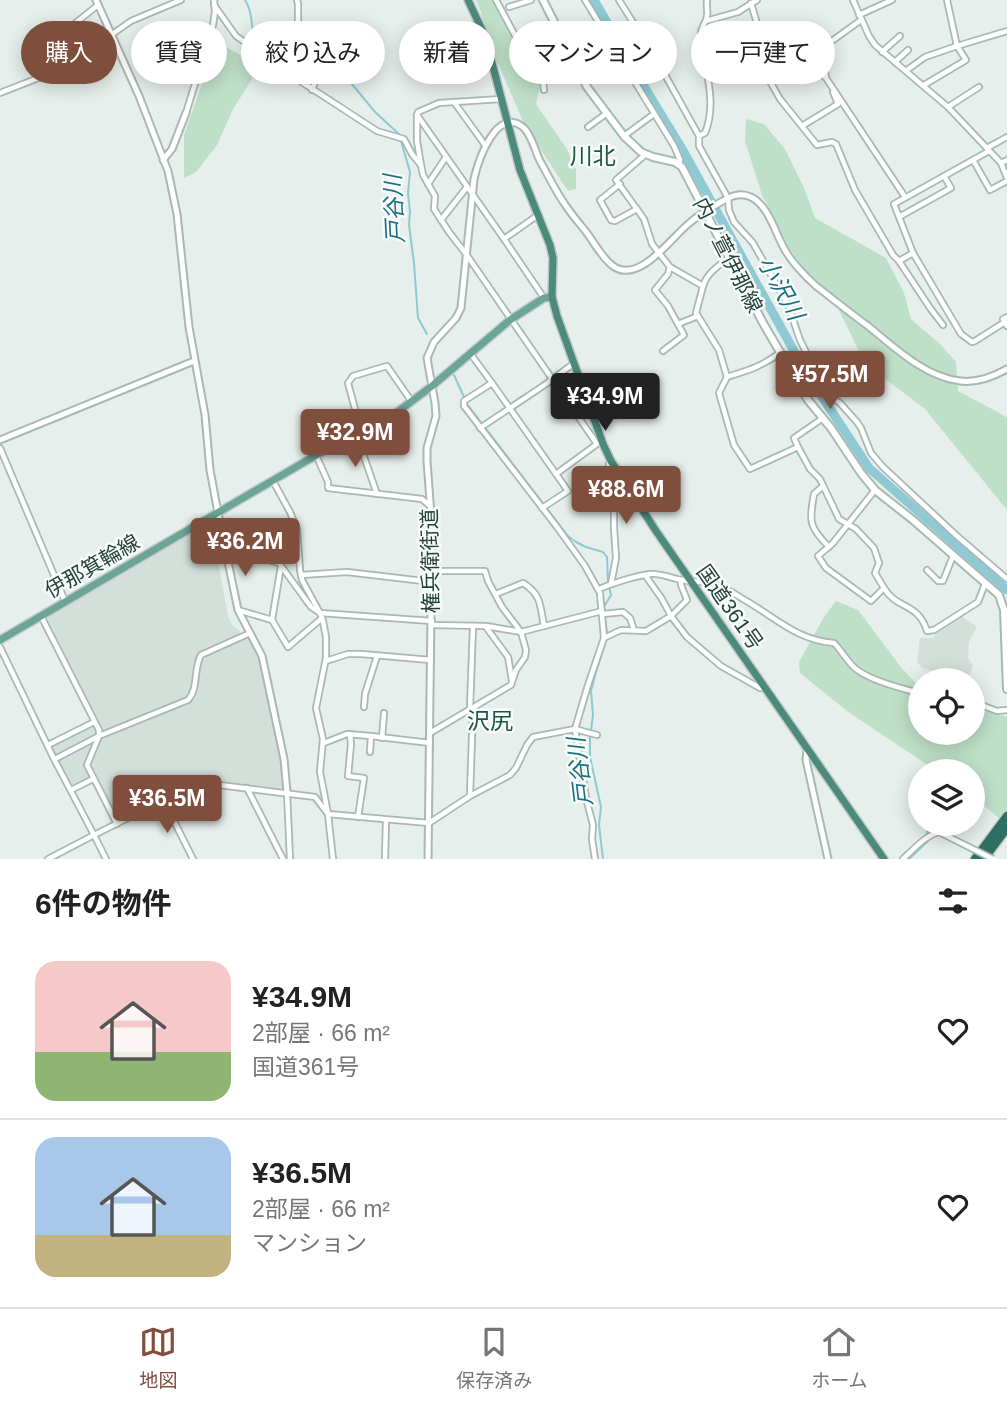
<!DOCTYPE html>
<html lang="ja">
<head>
<meta charset="utf-8">
<style>
  body { margin:0; font-family:Helvetica,"Noto Sans JP",sans-serif; background:#f6f6f6; color:#222; height:100vh; display:flex; flex-direction:column; font-size:26px; white-space:nowrap }
  * { box-sizing:border-box; margin:0 }
  p { font-size:23px; color:#767676 }
  .icon { flex:none; width:38px; height:38px; fill:none; stroke:currentColor; stroke-width:2; stroke-linecap:round; stroke-linejoin:round }
  .map { position:relative; height:859px; overflow:hidden }
  .drawer { display:flex; flex-direction:column; background:#fff; flex:1 }
  .drawer>* { flex:none }
  .top-card { position:absolute; left:21px; top:21px; width:966px; height:63px; display:flex; gap:14px }
  .buttons { position:absolute; left:908px; top:668px; display:grid; gap:14px }
  .buttons a { display:grid; place-items:center; width:77px; height:77px; border-radius:50%; background:#fff; box-shadow:0 4px 18px #0003; font-size:35px }
  .price { position:absolute; translate:-50% -60px; padding:0 16px; border-radius:7px; background:#804e3d; color:#fff; font-size:23px; line-height:46px; filter:drop-shadow(0 2px 4px #0008) }
  .price::after { content:''; position:absolute; left:50%; top:42px; width:21px; height:16px; margin-left:-10px; background:inherit; clip-path:polygon(0 0,100% 0,50% 100%) }
  .price.on { background:#222; color:#fff }
  ul { padding:0; list-style:none }
  li { display:flex; align-items:center; gap:21px; height:175px; padding:0 35px }
  li+li { border-top:2px solid #e0e0e0 }
  li span { display:grid; place-items:center; flex:none; width:196px; height:140px; border-radius:21px; color:#555 }
  li>.icon { margin-inline-start:auto }
  span .icon { width:84px; height:84px; fill:#fffc; stroke-width:1 }
  li b { font-size:30px }
  h2 { display:flex; justify-content:space-between; align-items:center; height:84px; padding:0 35px; font-size:30px }
  .tag { padding:0 24px; border-radius:32px; background:#fff; box-shadow:0 4px 18px #0003; font-size:24px; line-height:63px }
  .tag.on { background:#804e3d; color:#fff }
  .dock { display:flex; justify-content:space-around; align-items:center; height:98px; border-top:2px solid #e0e0e0; background:#fff; font-size:19px; color:#767676 }
  .dock a { display:grid; justify-items:center; gap:4px }
  .dock .on { color:#804e3d }
  .map>svg:first-child { display:block }
  .built { fill:#d4dfda }
  .green { fill:#bfe0c8 }
  .lines { fill:none; stroke-linecap:round; stroke-linejoin:round }
  .stream { stroke:#8ec9d4; stroke-width:2 }
  .canal { stroke:#8ec9d4; stroke-width:5 }
  .river { stroke:#8ec9d4; stroke-width:9 }
  .minor-casing { stroke:#a8b8b2; stroke-width:8 }
  .tertiary-casing { stroke:#a8b8b2; stroke-width:9 }
  .secondary-casing { stroke:#a4bbb3; stroke-width:10 }
  .primary-casing { stroke:#c2cac8; stroke-width:10 }
  .trunk-casing { stroke:#c2cac8; stroke-width:10 }
  .motorway-casing { stroke:#c2cac8; stroke-width:11 }
  .minor { stroke:#fff; stroke-width:4.5 }
  .tertiary { stroke:#fff; stroke-width:5 }
  .secondary { stroke:#fff; stroke-width:6 }
  .primary { stroke:#6aa596; stroke-width:7 }
  .trunk { stroke:#4c8a7c; stroke-width:7 }
  .motorway { stroke:#2f6f62; stroke-width:8 }
  .minor-bridge-casing { stroke:#a8b8b2; stroke-width:8; stroke-linecap:butt }
  .minor-bridge { stroke:#fff; stroke-width:4.5 }
  .labels { text-anchor:middle; dominant-baseline:central; stroke-width:5; stroke-linejoin:round; paint-order:stroke }
  .street-label { font-size:21px; fill:#24423a; stroke:#f7fbf9 }
  .neighbourhood-label { font-size:23px; fill:#1f5548; stroke:#f7fbf9 }
  .water-label { font-size:23px; font-style:italic; fill:#1c6f80; stroke:#f7fbf9 }
</style>
</head>
<body>
<div class="map">
<svg width="1007" height="859" viewBox="0 0 1007 859">
  <rect width="100%" height="100%" fill="#e6efeb"/>
  <g class="built">
    <polygon points="209,523 211,524 228,616 232,625 239,630 241,636 250,633 262,656 284,759 287,792 203,783 117,824 93,780 71,790 48,745 94,722 43,619"/>
    <polygon points="961,616 977,627 969,642 968,658 973,665 968,680 922,668 917,661 920,638 934,638 937,631"/>
  </g>
  <g class="green">
    <polygon points="476,0 494,0 500,14 527,56 540,63 544,70 536,104 567,149 576,170 576,189 568,191 524,124 492,49 481,12"/>
    <polygon points="218,43 256,63 252,79 233,109 217,145 196,172 184,178 184,135 204,78"/>
    <polygon points="746,119 764,124 785,149 804,188 815,218 886,258 904,293 911,319 939,343 956,362 958,391 1007,417 1007,510 925,409 880,375 860,353 832,296 805,269 789,248 762,195 745,141"/>
    <polygon points="836,601 858,610 900,666 920,688 920,733 973,733 973,708 1007,717 1007,828 999,818 973,797 973,772 938,772 847,711 800,673 799,662 824,617"/>
  </g>
  <g class="lines">
    <g class="stream">
      <path d="M245,0c9,14 5,29 11,44l6,2 17,-10 4,2 12,11"/>
      <polyline points="313,69 319,76 340,73 347,78 375,112 399,134 410,172 408,193 410,212 409,225 414,263 418,318 427,334"/>
      <polyline points="454,375 464,397"/>
      <polyline points="467,404 568,536 576,542 586,547 603,552 607,557 608,582 611,595 605,605"/>
      <polyline points="1002,594 1005,588"/>
      <polyline points="605,619 607,633"/>
      <polyline points="591,730 593,715 591,691 596,672 606,641"/>
      <polyline points="590,736 590,757 601,807 599,825 603,859"/>
    </g>
    <g class="canal">
      <polyline points="931,772 932,771"/>
      <polyline points="907,859 928,839 929,824"/>
    </g>
    <polyline class="river" points="594,0 648,93 681,147 805,371 869,468 1007,590"/>
    <g class="minor-casing">
      <g id="minor">
        <polyline points="297,0 298,4 298,27 301,46 297,53 317,77 312,90"/>
        <polyline points="496,0 525,54"/>
        <polyline points="585,0 674,146 680,160 679,164"/>
        <polyline points="619,0 659,64 699,136 699,146 728,198 729,210 734,222 753,243 788,305 800,340 827,394 840,403 857,422 861,428 871,453 883,467 957,536 1007,579"/>
        <polyline points="853,0 869,36 875,45 948,107 1001,163 1007,178"/>
        <polyline points="947,0 957,46 1007,31"/>
        <polyline points="751,3 758,27 756,30 747,36 746,39 780,99 817,145 832,142 836,144 855,190 893,255 899,261 913,253"/>
        <polyline points="214,5 236,36 291,75 377,131 404,139 412,154 420,164"/>
        <polyline points="509,7 531,0"/>
        <polyline points="859,15 892,0"/>
        <polyline points="706,21 738,12 757,0"/>
        <polyline points="68,29 98,5"/>
        <polyline points="561,36 578,27"/>
        <polyline points="595,42 605,33"/>
        <polyline points="882,52 900,36"/>
        <polyline points="895,62 908,50"/>
        <polyline points="907,70 925,57 957,46 966,60 924,85"/>
        <polyline points="581,74 618,56"/>
        <polyline points="767,75 799,59 811,64 826,78 905,197"/>
        <polyline points="826,76 818,51 861,20"/>
        <polyline points="544,90 542,71 572,56"/>
        <polyline points="0,93 46,75 56,67 111,35 131,21 181,0"/>
        <polyline points="501,99 439,103 418,112 417,115 417,141 421,165 423,175 435,196 434,209 449,232 466,254 597,444 556,474"/>
        <polyline points="454,102 485,145"/>
        <polyline points="948,107 979,87"/>
        <polyline points="186,113 213,25 215,11 214,0"/>
        <polyline points="417,115 504,239 544,298"/>
        <polyline points="802,126 838,104 833,92"/>
        <polyline points="588,127 607,113"/>
        <polyline points="624,136 654,114"/>
        <path d="M699,136l6,-3c13,-31 -1,-65 -4,-97 -1,-10 5,-11 6,-20 1,-5 -1,-10 0,-16"/>
        <polyline points="987,148 1007,137"/>
        <polyline points="989,151 894,204 913,253 961,334 972,342 975,341 1005,322"/>
        <polyline points="646,154 616,180 644,219 652,244 670,267 668,274 655,290 668,306 684,335 663,351"/>
        <polyline points="973,160 990,190 1007,181"/>
        <polyline points="1001,163 1007,160"/>
        <polyline points="428,184 446,157"/>
        <polyline points="620,184 600,200 611,220 615,221 637,209"/>
        <polyline points="899,217 951,188 944,176"/>
        <polyline points="441,220 467,187"/>
        <polyline points="504,239 538,215"/>
        <polyline points="899,261 930,308 943,325"/>
        <polyline points="670,267 703,286 696,313 719,350 727,377"/>
        <path d="M703,286c4,-13 15,-20 26,-28"/>
        <polyline points="1007,317 1003,319 1007,326"/>
        <polyline points="678,324 698,316"/>
        <path d="M781,352c-18,14 -32,18 -54,25l-8,16 15,52 16,24 48,-22 12,22 10,10 19,40 17,10 18,19 5,15 -4,10 9,15"/>
        <polyline points="470,353 492,383 464,401 464,406 557,527 585,566 600,593 604,638 588,685 575,729 586,798 593,825 592,839 595,859"/>
        <polyline points="492,383 568,491 542,508"/>
        <polyline points="480,428 546,384 573,364"/>
        <polyline points="361,431 348,383 353,376 387,366 412,402"/>
        <polyline points="356,434 377,494"/>
        <polyline points="798,447 794,438 823,418"/>
        <polyline points="0,448 65,601"/>
        <polyline points="316,455 328,482 328,488 422,499 430,506"/>
        <polyline points="611,461 609,464 614,504 614,528 616,558 611,584"/>
        <polyline points="273,481 290,512 297,529 300,570 302,580 320,613 323,621 326,637 326,658 316,708 323,739 320,772 328,814 333,859"/>
        <path d="M823,486l-9,8c-5,28 -5,33 15,53"/>
        <path d="M875,490l-42,53 -15,13 8,12 45,33 13,-13c13,22 34,14 43,43l7,-1 44,-28 7,-18"/>
        <polyline points="226,548 279,563 311,607 320,613 432,621"/>
        <polyline points="927,570 938,581 943,581 953,556"/>
        <polyline points="301,575 347,572 432,582"/>
        <polyline points="645,575 662,599 671,616 687,637 721,666 760,688 764,688"/>
        <path d="M599,589c14,-6 36,-13 51,-15 9,-1 19,3 27,5 10,3 21,2 32,4 11,2 25,10 34,16 32,18 53,41 91,44 8,8 14,20 22,26 14,11 47,20 64,24"/>
        <path d="M496,594l27,-11c19,12 17,23 21,43"/>
        <polyline points="238,610 272,620 288,647 322,618"/>
        <polyline points="603,614 623,612 630,618 634,630"/>
        <polyline points="41,616 99,730 99,736 87,765 117,824"/>
        <polyline points="272,620 281,566"/>
        <polyline points="431,625 486,626 521,632 602,611"/>
        <polyline points="486,627 508,657 512,680"/>
        <polyline points="604,638 621,630 646,631 671,616 687,600 681,585 681,580"/>
        <polyline points="0,647 53,757 94,835 196,784 203,783 315,797 328,814 429,823 470,796 510,775 516,768 527,745 533,737 575,729 597,735"/>
        <polyline points="326,661 348,654 361,654 431,660"/>
        <polyline points="973,702 997,711 1007,710"/>
        <polyline points="364,707 365,694 377,656"/>
        <polyline points="470,708 473,626"/>
        <polyline points="430,733 511,685 516,670 525,657 526,650 521,632 502,607 488,581 485,571 432,571"/>
        <polyline points="350,734 351,744 348,776 364,778 358,817"/>
        <polyline points="382,738 384,713"/>
        <polyline points="324,743 347,734 371,736"/>
        <polyline points="48,745 94,722"/>
        <polyline points="370,752 371,736 430,743"/>
        <path d="M55,759l44,-23 89,-36c11,-12 5,-31 13,-45l49,-22"/>
        <polyline points="247,788 283,859"/>
        <polyline points="71,790 93,779"/>
        <polyline points="287,792 290,859"/>
        <polyline points="470,795 473,708"/>
        <polyline points="164,801 193,859"/>
        <polyline points="48,859 94,835 106,859"/>
        <polyline points="385,859 386,820"/>
        <path d="M903,859c11,-10 22,-23 36,-27l26,13"/>
      </g>
    </g>
    <g class="tertiary-casing">
      <g id="tertiary">
        <polyline points="96,0 139,96 168,171 177,214 189,327 205,415 210,470 219,518 238,610 262,656 284,759 287,792"/>
        <polyline points="163,160 172,149 186,113"/>
        <polyline points="0,440 194,361"/>
        <polyline points="807,750 806,760 828,859"/>
        <path d="M428,859l4,-331 -5,-67v-13l9,-32 -1,-13 -8,-45 7,-16 22,-24 5,-10 13,-129c4,-18 23,-75 50,-51 8,8 11,23 16,33 8,14 15,29 24,42 7,11 15,20 23,30 8,11 15,25 26,33 25,18 56,-25 73,-40 11,-10 22,-17 35,-24 10,-6 19,-10 30,-5 18,9 24,36 34,53 8,14 19,25 31,36 17,13 34,27 52,40 26,21 57,51 92,55 17,2 33,-4 47,-12"/>
      </g>
    </g>
    <g class="secondary-casing">
      <polyline id="secondary" points="543,0 587,87 624,136 641,152 653,157 675,162 682,167 763,323 808,400 831,428 861,473 875,490 913,520 999,595 1004,610 1007,689"/>
    </g>
    <g class="primary-casing">
      <polyline id="primary" points="0,640 330,447 392,416 432,386 510,320 544,298 552,297"/>
    </g>
    <g class="trunk-casing">
      <polyline id="trunk" points="468,0 485,36 520,170 550,245 553,258 552,297 557,316 603,444 611,461 656,531 884,859"/>
    </g>
    <g class="motorway-casing">
      <g id="motorway">
        <polyline points="975,859 1007,816"/>
        <polyline points="984,859 1007,828"/>
      </g>
    </g>
    <use href="#minor" class="minor"/>
    <use href="#tertiary" class="tertiary"/>
    <use href="#secondary" class="secondary"/>
    <use href="#primary" class="primary"/>
    <use href="#trunk" class="trunk"/>
    <use href="#motorway" class="motorway"/>
    <g class="minor-bridge-casing">
      <polyline id="minor-bridge" points="965,845 993,859"/>
    </g>
    <use href="#minor-bridge" class="minor-bridge"/>
  </g>
  <g class="labels">
    <g class="street-label">
      <text transform="translate(728 255) rotate(63)">内ノ萱伊那線</text>
      <text transform="translate(430 561) rotate(-91)">権兵衛街道</text>
      <text transform="translate(92 566) rotate(-30)">伊那箕輪線</text>
      <text transform="translate(730 607) rotate(55)">国道361号</text>
    </g>
    <g class="neighbourhood-label">
      <text x="593" y="156">川北</text>
      <text x="490" y="721">沢尻</text>
    </g>
    <g class="water-label">
      <text transform="translate(394 209) rotate(-93)">戸谷川</text>
      <text transform="translate(781 288) rotate(61)">小沢川</text>
      <text transform="translate(580 772) rotate(-97)">戸谷川</text>
    </g>
  </g>
</svg>
<div class="buttons">
<a><svg class="icon" aria-label="locate" viewBox="0 0 24 24"><circle cx="12" cy="12" r="6"/><path d="M12 2v4M12 18v4M2 12h4M18 12h4"/></svg></a>
<a><svg class="icon" aria-label="layers" viewBox="0 0 24 24"><path d="M12 4l9 5-9 5-9-5zM3 14l9 5 9-5"/></svg></a>
</div>
<b class="price" style="left:830px;top:411px">¥57.5M</b>
<b class="price on" style="left:605px;top:433px">¥34.9M</b>
<b class="price" style="left:355px;top:469px">¥32.9M</b>
<b class="price" style="left:626px;top:526px">¥88.6M</b>
<b class="price" style="left:245px;top:578px">¥36.2M</b>
<b class="price" style="left:167px;top:835px">¥36.5M</b>
<div class="top-card">
<a class="tag on">購入</a>
<a class="tag">賃貸</a>
<a class="tag">絞り込み</a>
<a class="tag">新着</a>
<a class="tag">マンション</a>
<a class="tag">一戸建て</a>
</div>
</div>
<section class="drawer">
<h2>6件の物件<svg class="icon" aria-label="filters" viewBox="0 0 24 24"><path d="M4 7h16M4 17h16"/><circle cx="9" cy="7" r="2"/><circle cx="15" cy="17" r="2"/></svg></h2>
<ul>
<li><span style="background:linear-gradient(#f6c9c9 65%,#8fb573 0)"><svg class="icon" aria-label="home" viewBox="0 0 24 24"><path d="M3 11l9-7 9 7M6 9v11h12V9"/></svg></span><div><b>¥34.9M</b><p>2部屋 · 66 m²</p><p>国道361号</p></div><svg class="icon" aria-label="heart" viewBox="0 0 24 24"><path d="M12 20l-8-8c-3-5 5-10 8-4 3-6 11-1 8 4z"/></svg></li>
<li><span style="background:linear-gradient(#a9c7e8 70%,#c2b280 0)"><svg class="icon" aria-label="home" viewBox="0 0 24 24"><path d="M3 11l9-7 9 7M6 9v11h12V9"/></svg></span><div><b>¥36.5M</b><p>2部屋 · 66 m²</p><p>マンション</p></div><svg class="icon" aria-label="heart" viewBox="0 0 24 24"><path d="M12 20l-8-8c-3-5 5-10 8-4 3-6 11-1 8 4z"/></svg></li>
</ul>
</section>
<nav class="dock">
<a class="on"><svg class="icon" aria-label="map" viewBox="0 0 24 24"><path d="M3 6l6-2 6 2 6-2v14l-6 2-6-2-6 2zM9 4v14M15 6v14"/></svg>地図</a>
<a><svg class="icon" aria-label="saved" viewBox="0 0 24 24"><path d="M7 4h10v16l-5-4-5 4z"/></svg>保存済み</a>
<a><svg class="icon" aria-label="home" viewBox="0 0 24 24"><path d="M3 11l9-7 9 7M6 9v11h12V9"/></svg>ホーム</a>
</nav>
</body>
</html>
